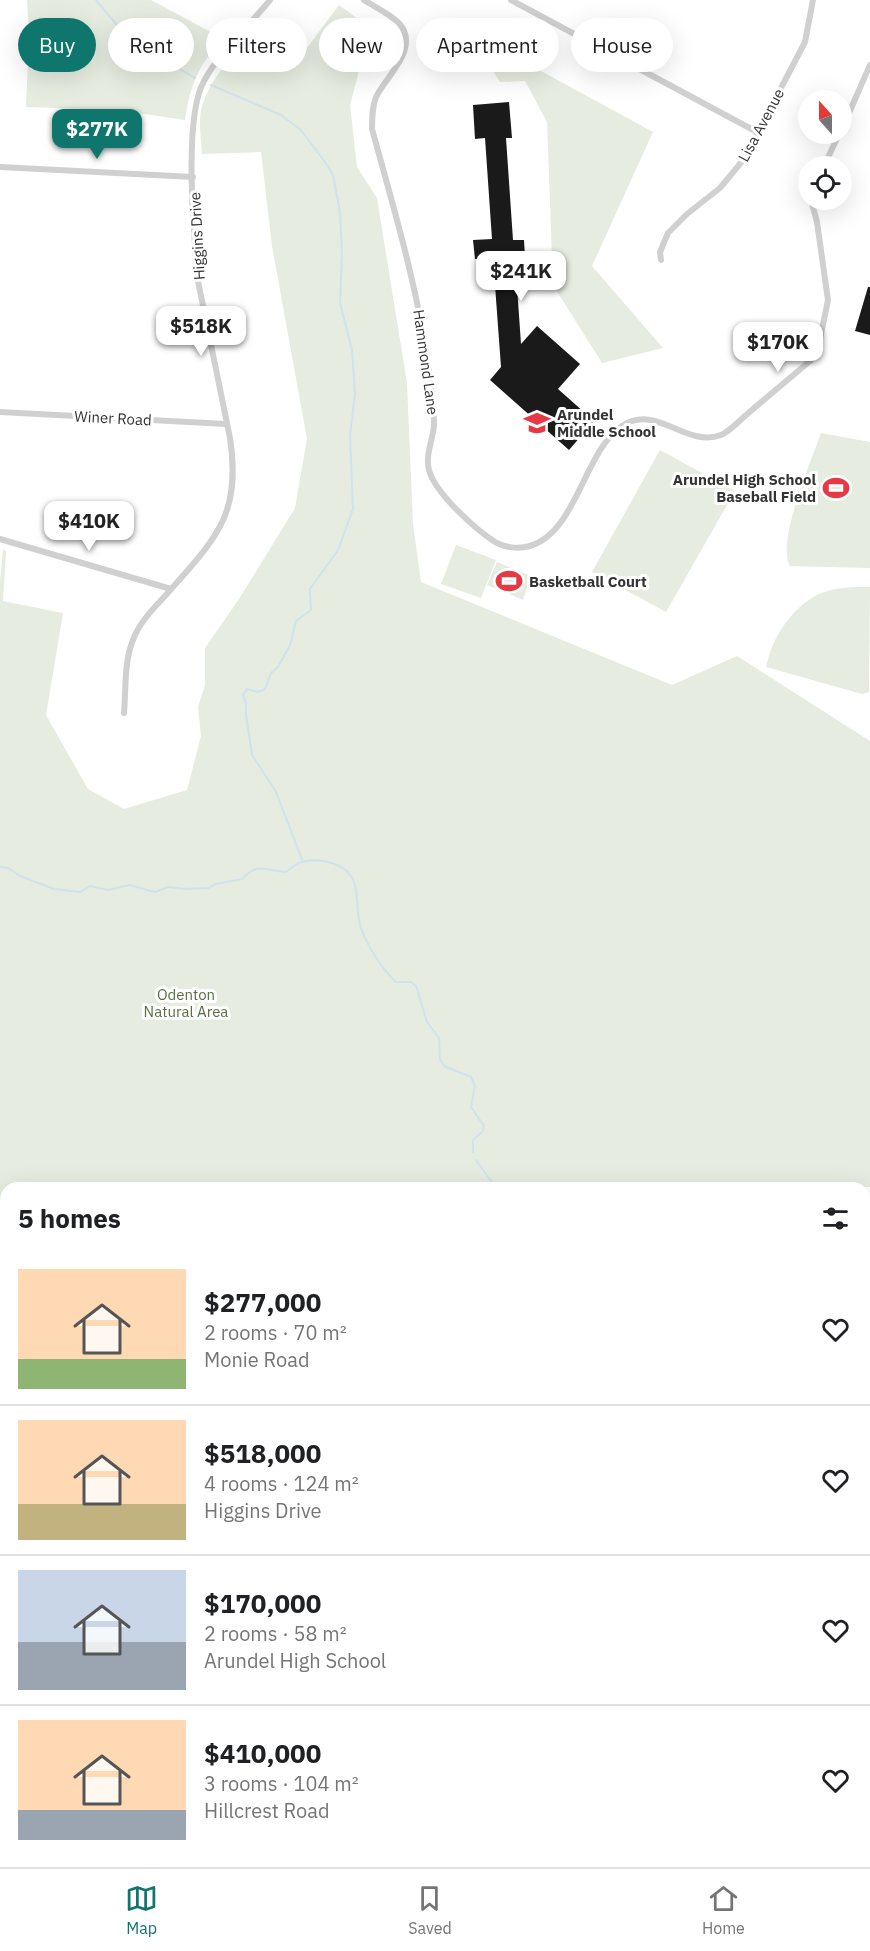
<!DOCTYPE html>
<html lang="en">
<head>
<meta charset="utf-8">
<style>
  body { margin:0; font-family:"IBM Plex Sans",sans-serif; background:#f6f6f6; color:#202124; height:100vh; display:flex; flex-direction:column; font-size:22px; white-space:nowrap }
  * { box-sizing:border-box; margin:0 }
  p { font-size:20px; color:#757577 }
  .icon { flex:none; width:33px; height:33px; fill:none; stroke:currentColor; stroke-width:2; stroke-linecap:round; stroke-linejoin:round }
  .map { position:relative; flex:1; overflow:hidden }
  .panel { position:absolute; left:0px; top:1182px; width:870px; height:686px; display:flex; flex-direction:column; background:#fff; border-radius:18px 18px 0 0; box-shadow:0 6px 24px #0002 }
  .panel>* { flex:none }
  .guide { position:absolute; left:18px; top:18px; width:834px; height:54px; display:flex; gap:12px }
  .needle { width:39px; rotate:339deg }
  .buttons { position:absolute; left:798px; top:90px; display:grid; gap:12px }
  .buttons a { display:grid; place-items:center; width:54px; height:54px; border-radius:50%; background:#fff; box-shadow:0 6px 24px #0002; font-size:30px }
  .price { position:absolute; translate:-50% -51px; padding:0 14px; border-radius:12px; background:#fff; color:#222; font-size:20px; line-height:39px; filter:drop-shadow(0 2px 3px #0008) }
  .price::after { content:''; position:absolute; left:50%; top:36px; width:18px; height:14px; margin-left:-9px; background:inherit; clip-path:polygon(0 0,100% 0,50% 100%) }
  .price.current { background:#0f766e; color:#fff }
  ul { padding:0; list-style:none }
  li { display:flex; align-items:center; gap:18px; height:150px; padding:0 18px }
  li+li { border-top:2px solid #e0e0e0 }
  li span { display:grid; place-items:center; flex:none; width:168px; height:120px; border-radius:0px; color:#555 }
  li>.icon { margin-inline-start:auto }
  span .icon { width:72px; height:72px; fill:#fffc; stroke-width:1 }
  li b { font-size:26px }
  h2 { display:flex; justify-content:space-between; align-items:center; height:72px; padding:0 18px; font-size:26px }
  .tag { padding:0 21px; border-radius:27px; background:#fff; box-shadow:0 6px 24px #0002; font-size:21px; line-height:54px }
  .tag.current { background:#0f766e; color:#fff }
  .tabs { display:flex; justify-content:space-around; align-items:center; height:84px; border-top:2px solid #e0e0e0; background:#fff; font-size:16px; color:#757577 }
  .tabs a { display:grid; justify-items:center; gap:3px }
  .tabs .current { color:#0f766e }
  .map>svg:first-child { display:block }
  .green { fill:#e6ecdf }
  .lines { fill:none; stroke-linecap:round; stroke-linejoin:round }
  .stream { stroke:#cfe2ee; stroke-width:2 }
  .building { fill:#1a1a1a }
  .street { stroke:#d0d0d0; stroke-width:6 }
  .labels { text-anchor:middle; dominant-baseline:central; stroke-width:6; stroke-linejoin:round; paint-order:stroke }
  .street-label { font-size:15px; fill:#333; stroke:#fff }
  .poi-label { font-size:15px; font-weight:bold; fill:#333; stroke:#fff; text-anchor:start }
  .park-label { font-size:15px; fill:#56703f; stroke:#fff }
</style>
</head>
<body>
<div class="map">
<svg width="870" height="1867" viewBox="0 0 870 1867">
  <rect width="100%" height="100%" fill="#fff"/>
  <g class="green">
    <path d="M27,0h124l71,38c-23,28 -32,46 -37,82l-68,-10 -91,-3 3,-73z"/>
    <path d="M339,5l53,39 -32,23 -10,38 7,62 20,31 30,185 6,141 8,58 251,103 65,-29 133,85v446l-864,1v102l-6,-5v-702l3,-34 3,2 -3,50 60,12 -17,102 42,74 36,20 63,-19 14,-54 -3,-29 7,-22v-37l34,-49 56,-91 12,-69 -35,-193 -11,-94 -59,2c-1,-11 -2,-22 -2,-33 1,-31 26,-58 45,-80l47,12 6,7z"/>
    <polygon points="495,46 653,132 592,266 663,348 602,363 553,285 547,122 525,81 500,82 488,63"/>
    <path d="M821,433l49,9v126l-80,-2c-14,-25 21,-104 31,-133z"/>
    <polygon points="660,450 735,491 666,612 592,572"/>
    <polygon points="456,545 496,560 481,598 441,584"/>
    <polygon points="497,562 531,576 523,600 487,585"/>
    <path d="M870,587l-1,105 -7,2 -96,-27c6,-30 26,-60 53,-73 15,-7 36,-7 51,-7z"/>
    <polygon points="864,1498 870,1498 870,1571 864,1574"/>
    <polygon points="870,1574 870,1867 655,1867 661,1862 864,1862 864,1577"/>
    <polygon points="96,1862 157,1862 160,1864 157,1867 90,1867"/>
  </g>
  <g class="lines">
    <g class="stream">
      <polyline points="96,0 127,37 195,78"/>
      <polyline points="211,85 281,115 301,130 328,166 333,175 340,212 342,253 340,303 352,350 355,394 350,436 353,509 338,550 310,589 311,610 296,621 290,645 278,667 271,673 265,689 258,692 247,689 243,695 246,704 246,715 252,755 276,792 303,862"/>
      <path d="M0,867l8,1 12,8 34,13 26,3 10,-6 18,4 21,-5 26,7 13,-5 17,2 23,-1 8,-4 26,-5c17,-18 22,-8 44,-7 4,-3 7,-6 11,-8 18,-8 50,-2 57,18 5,15 2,31 7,46 7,19 20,40 35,54h15l5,4 11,36 12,16 1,21 4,7 27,11 4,9 -4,21 13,19 -2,6 -9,8v12"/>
      <polyline points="476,1160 496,1188"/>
      <polyline points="340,1188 360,1183 393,1188"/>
      <polyline points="801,1862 804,1867"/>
    </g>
  </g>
  <g class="building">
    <polygon points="509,102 512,138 506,138 513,240 524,240 525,257 515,258 521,344 537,326 580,364 558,389 594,421 569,450 490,380 501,367 493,258 475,259 473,240 492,239 485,138 475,139 473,105"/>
    <polygon points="868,287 870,287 870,335 855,331"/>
  </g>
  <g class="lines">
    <g class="street">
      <path d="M364,0c11,7 26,14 35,23 22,25 -13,53 -23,74 -4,10 -4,21 -4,32 22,80 46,160 57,242 2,17 5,37 5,54 -1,15 -9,30 -5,45 6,23 46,59 66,72 10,6 24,7 35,4 47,-14 54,-95 92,-120 35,-23 63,22 99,9 8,-3 17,-13 24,-19 22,-19 44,-37 66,-56l8,-16 9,-44 -11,-78 -6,-22"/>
      <polyline points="511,0 757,132"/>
      <polyline points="842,129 870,65"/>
      <polyline points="824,166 839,134"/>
      <polyline points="0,167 193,177"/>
      <polyline points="661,260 660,252 668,233 687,214 720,188 744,159 805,42 813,0"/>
      <polyline points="0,412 226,424"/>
      <polyline points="0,539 171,589"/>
      <path d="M124,713c2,-24 0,-51 9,-73 6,-17 20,-31 32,-44 49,-56 77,-79 65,-158l-32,-157c-4,-45 -15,-163 6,-200 17,-31 44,-54 66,-81"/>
      <polyline points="864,1409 870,1431"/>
      <polyline points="864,1556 870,1554"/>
      <polyline points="0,1780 6,1780"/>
      <polyline points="267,1862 273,1867"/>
      <polyline points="240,1867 246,1862"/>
      <polyline points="374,1867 379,1862"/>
    </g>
  </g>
  <defs>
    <g id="school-bare" transform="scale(2.07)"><path d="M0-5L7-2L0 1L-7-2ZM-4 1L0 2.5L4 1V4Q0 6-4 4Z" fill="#e63946" stroke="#fff" stroke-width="2.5" paint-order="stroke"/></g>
    <g id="stadium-bare" transform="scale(2.07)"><path d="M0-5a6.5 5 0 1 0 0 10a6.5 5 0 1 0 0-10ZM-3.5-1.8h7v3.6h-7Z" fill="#e63946" stroke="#fff" stroke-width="2.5" paint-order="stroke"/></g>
  </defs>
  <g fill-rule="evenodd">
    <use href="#school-bare" x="537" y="423"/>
    <use href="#stadium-bare" x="836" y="488"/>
    <use href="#stadium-bare" x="509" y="581"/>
  </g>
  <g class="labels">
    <g class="street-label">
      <text transform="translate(761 125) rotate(-62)">Lisa Avenue</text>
      <text transform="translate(197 236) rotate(-93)">Higgins Drive</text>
      <text transform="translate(426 362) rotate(82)">Hammond Lane</text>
      <text transform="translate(113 418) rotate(3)">Winer Road</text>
    </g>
    <g class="poi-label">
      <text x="557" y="414">Arundel<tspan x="557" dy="17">Middle School</tspan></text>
      <text x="816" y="479" text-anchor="end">Arundel High School<tspan x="816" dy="17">Baseball Field</tspan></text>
      <text x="529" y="581">Basketball Court</text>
    </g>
    <g class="park-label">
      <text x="186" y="994">Odenton<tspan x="186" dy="17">Natural Area</tspan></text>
    </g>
  </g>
</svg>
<div class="buttons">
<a><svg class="needle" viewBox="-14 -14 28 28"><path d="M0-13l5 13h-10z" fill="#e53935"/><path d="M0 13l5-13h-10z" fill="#757577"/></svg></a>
<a><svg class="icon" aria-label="locate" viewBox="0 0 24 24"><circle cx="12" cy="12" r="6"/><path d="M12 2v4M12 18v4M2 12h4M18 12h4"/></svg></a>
</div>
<b class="price current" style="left:97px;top:160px">$277K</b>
<b class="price" style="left:521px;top:302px">$241K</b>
<b class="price" style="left:201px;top:357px">$518K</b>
<b class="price" style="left:778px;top:373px">$170K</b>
<b class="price" style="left:89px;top:552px">$410K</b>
<div class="guide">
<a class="tag current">Buy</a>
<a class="tag">Rent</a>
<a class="tag">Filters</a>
<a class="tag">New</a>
<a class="tag">Apartment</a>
<a class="tag">House</a>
</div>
<section class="panel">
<h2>5 homes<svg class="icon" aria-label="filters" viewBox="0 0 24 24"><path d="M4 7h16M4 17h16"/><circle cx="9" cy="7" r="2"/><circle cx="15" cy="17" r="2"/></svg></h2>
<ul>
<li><span style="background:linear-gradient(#ffd9b3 75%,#8fb573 0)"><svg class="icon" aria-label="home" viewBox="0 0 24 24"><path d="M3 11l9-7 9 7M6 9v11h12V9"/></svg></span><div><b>$277,000</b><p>2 rooms · 70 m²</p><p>Monie Road</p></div><svg class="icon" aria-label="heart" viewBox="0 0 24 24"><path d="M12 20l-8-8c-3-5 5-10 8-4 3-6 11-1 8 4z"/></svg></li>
<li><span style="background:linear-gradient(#ffd9b3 70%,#c2b280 0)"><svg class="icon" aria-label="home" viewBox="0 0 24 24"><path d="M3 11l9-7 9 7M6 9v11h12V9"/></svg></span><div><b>$518,000</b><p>4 rooms · 124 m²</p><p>Higgins Drive</p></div><svg class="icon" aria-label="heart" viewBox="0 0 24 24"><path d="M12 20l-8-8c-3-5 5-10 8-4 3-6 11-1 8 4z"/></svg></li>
<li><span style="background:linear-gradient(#c9d6e8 60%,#9aa5b1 0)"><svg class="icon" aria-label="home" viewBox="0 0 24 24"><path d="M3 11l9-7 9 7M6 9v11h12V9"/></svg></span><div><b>$170,000</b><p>2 rooms · 58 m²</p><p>Arundel High School</p></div><svg class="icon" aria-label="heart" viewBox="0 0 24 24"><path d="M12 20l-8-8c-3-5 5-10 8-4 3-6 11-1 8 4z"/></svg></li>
<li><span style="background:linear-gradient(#ffd9b3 75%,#9aa5b1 0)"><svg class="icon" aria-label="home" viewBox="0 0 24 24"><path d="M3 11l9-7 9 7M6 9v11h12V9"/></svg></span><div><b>$410,000</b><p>3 rooms · 104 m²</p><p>Hillcrest Road</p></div><svg class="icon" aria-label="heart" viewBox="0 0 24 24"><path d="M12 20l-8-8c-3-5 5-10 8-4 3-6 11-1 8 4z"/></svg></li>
</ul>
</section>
</div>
<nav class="tabs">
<a class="current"><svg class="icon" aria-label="map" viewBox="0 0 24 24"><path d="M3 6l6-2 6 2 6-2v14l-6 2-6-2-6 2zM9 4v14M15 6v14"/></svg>Map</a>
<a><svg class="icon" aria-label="saved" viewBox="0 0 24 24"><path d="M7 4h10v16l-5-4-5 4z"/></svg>Saved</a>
<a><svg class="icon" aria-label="home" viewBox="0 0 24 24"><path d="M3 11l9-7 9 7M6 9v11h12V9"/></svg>Home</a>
</nav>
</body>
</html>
